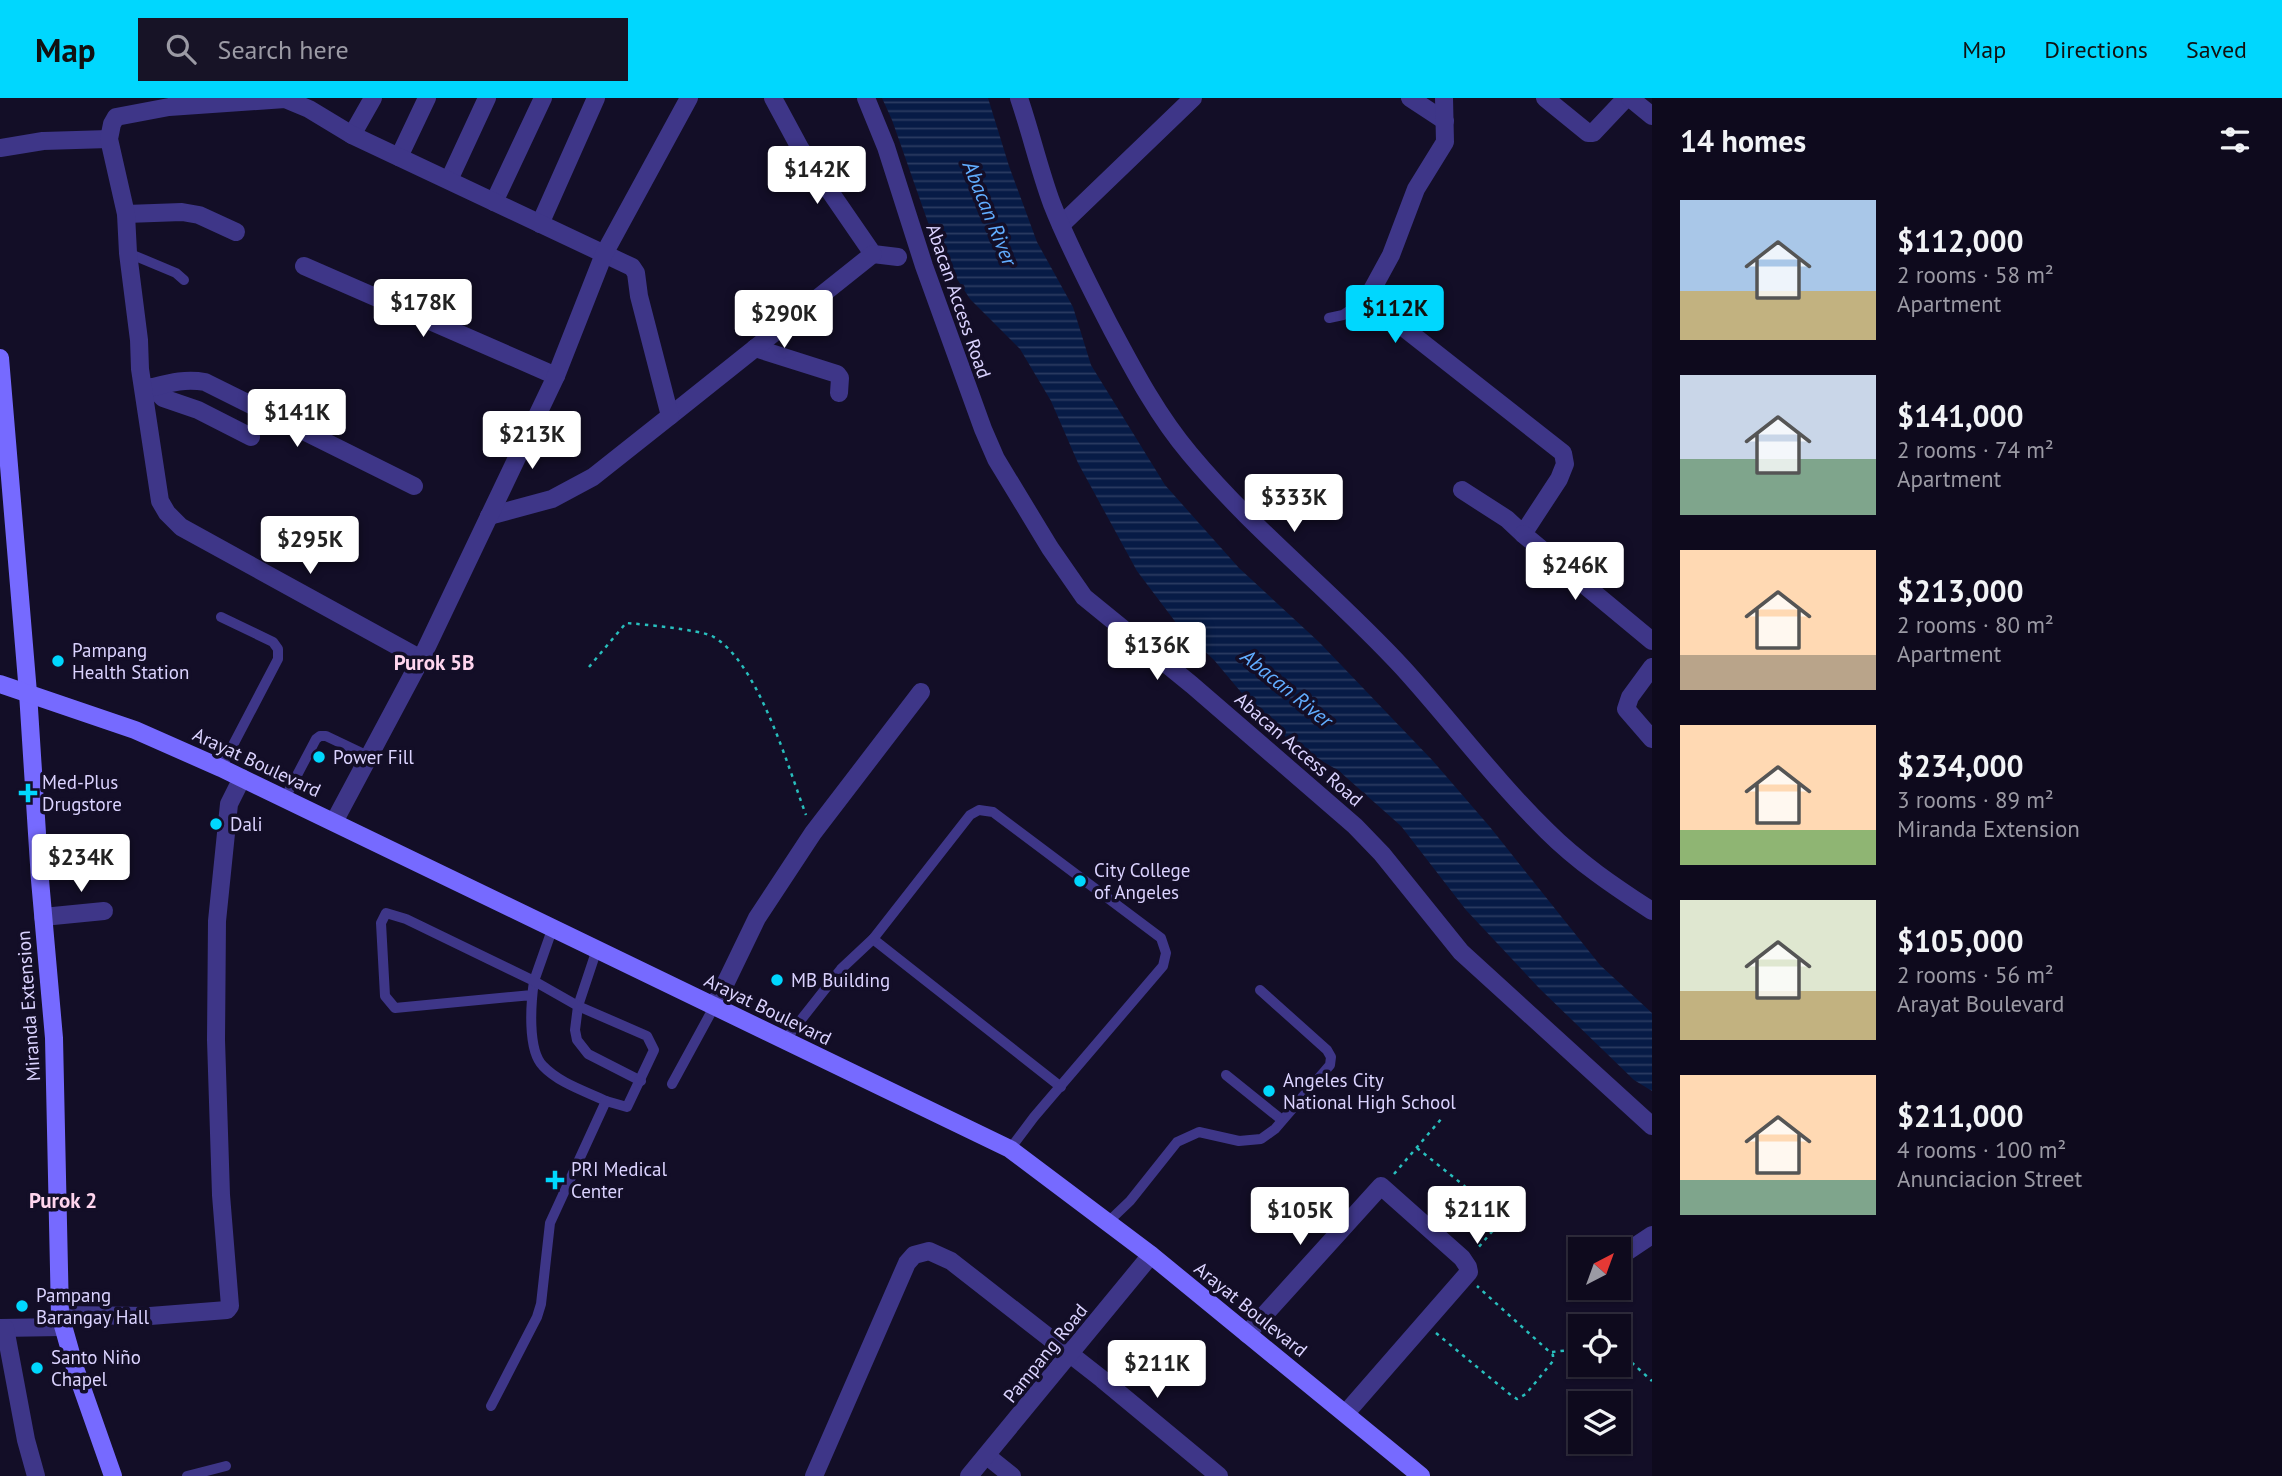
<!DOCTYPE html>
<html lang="en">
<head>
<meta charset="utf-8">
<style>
  body { margin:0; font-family:"PT Sans",sans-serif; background:#171326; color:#f1f3f6; height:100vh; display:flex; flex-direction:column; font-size:26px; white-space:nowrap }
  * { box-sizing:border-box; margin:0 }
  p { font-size:23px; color:#9b9aa4 }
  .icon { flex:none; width:38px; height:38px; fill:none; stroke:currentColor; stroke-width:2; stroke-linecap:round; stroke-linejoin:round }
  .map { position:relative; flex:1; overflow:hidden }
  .side { display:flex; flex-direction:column; background:#0e0a1d; width:630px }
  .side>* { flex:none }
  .needle { width:46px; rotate:41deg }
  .tools { position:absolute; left:1568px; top:1139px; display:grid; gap:14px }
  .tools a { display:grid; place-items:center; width:63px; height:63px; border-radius:0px; background:#0e0a1d; box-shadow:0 2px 5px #0004,0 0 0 2px #2e2b3b; font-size:35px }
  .price { position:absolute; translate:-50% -60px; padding:0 16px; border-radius:7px; background:#fff; color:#222; font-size:23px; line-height:46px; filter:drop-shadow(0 2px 4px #0008) }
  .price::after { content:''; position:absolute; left:50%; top:42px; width:21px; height:16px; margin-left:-10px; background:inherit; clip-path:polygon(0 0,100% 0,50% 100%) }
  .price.on { background:#00d7fe; color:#111 }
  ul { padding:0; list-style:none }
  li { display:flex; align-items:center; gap:21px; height:175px; padding:0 28px }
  li span { display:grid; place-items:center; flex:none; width:196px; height:140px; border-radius:0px; color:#555 }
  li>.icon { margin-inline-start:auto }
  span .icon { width:84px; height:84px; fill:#fffc; stroke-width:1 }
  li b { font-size:30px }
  h2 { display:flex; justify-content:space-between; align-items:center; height:84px; padding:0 28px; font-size:30px }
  header { display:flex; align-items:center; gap:42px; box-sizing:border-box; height:98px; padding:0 35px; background:#00d7fe; color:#111 }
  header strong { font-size:33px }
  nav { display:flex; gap:38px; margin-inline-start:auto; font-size:24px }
  .search { width:490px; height:63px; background:#171326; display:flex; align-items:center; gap:18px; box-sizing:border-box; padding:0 24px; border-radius:0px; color:#9b9aa4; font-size:26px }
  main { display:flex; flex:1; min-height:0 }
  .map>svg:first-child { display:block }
  .water { fill:url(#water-rules) }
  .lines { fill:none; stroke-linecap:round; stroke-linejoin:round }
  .path { stroke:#28bebd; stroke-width:2.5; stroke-dasharray:3.5 5; stroke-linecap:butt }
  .service { stroke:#3e3688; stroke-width:10 }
  .minor { stroke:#3e3688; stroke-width:18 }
  .tertiary { stroke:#3e3688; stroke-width:18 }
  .secondary { stroke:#766aff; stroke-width:18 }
  .poi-dot { fill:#00d7fe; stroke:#130e27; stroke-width:2.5 }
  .labels { text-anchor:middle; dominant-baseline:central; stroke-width:7; stroke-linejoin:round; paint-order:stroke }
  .street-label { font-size:19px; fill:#dbd3ff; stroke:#130e27 }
  .poi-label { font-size:19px; fill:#dbd3ff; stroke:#130e27; text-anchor:start }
  .water-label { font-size:21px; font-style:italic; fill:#61adff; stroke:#130e27 }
  .neighbourhood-label { font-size:21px; font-weight:bold; fill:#ffd5ee; stroke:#130e27 }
</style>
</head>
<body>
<header>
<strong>Map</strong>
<div class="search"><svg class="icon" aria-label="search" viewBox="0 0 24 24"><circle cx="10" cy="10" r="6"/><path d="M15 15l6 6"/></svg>Search here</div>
<nav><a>Map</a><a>Directions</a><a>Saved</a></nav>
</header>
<main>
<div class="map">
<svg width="1652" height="1378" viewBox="0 0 1652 1378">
  <defs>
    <pattern id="water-rules" width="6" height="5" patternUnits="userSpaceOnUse" patternTransform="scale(1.75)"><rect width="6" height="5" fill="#071b46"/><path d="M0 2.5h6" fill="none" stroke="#2b3b62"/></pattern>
  </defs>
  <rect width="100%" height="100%" fill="#130e27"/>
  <polygon class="water" points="882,0 988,0 1009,68 1037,144 1073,209 1091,267 1165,387 1239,470 1319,544 1433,663 1490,729 1600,867 1652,915 1652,993 1634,982 1540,891 1466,812 1401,728 1339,673 1295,647 1261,618 1214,562 1180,530 1137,473 1078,365 1051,303 1020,251 970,201 937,150 892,22"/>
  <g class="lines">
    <g class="path">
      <path d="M589,569l37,-44c16,1 74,7 86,13 46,25 76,131 94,179"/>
      <polyline points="1417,1050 1502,1118 1502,1122 1477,1151"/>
      <polyline points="1394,1076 1442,1020"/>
      <polyline points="1436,1235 1512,1298 1517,1301 1526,1296 1553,1263 1553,1257 1477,1188"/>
      <polyline points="1619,1253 1652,1283"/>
      <polyline points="1552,1254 1580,1251"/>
    </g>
    <g class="service">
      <polyline points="128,155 176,175 184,182"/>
      <polyline points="1329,220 1343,217 1367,201"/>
      <polyline points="221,670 278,561 278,551 273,544 221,519"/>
      <polyline points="285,700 316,641 320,638 326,638 368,658"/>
      <polyline points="873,841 1061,989"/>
      <polyline points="597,851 578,908 575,932 577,942 588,956 641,983"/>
      <path d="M532,897l-137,13 -10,-12 -4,-73 5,-10 20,6 128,62c-3,21 -7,69 9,85 16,17 42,25 63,35"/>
      <polyline points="785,942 841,871 873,841 970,717 979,712 993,714 1161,840 1166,855 1163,868 1034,1019 1010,1051"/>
      <polyline points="1226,977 1282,1022"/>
      <polyline points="672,986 714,909"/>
      <polyline points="1108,1124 1130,1103 1177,1044 1199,1034 1239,1043 1261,1041 1275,1031 1330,967 1331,959 1327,952 1260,892"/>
      <polyline points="491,1308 537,1219 541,1206 550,1125 606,1003 627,1009 654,952 647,938 578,908 534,883 553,829"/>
      <polyline points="187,1378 226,1368"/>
    </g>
    <g class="minor">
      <polyline points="773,0 800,50 873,156 898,159"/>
      <polyline points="1410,0 1445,23"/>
      <polyline points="1444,0 1445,44 1416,91 1391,157 1367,201 1563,355 1565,366 1559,381 1523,436 1507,421 1462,392"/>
      <polyline points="1545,0 1588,35 1593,35 1626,0"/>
      <polyline points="1630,0 1652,18"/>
      <polyline points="352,37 373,0"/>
      <polyline points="0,50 43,43 109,41"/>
      <polyline points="399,59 427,0"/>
      <polyline points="449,82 487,0"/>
      <polyline points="494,104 543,0"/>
      <polyline points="126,116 182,114 199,117 236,134"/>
      <polyline points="540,126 596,0"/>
      <polyline points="1061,127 1193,0"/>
      <polyline points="304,168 556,278"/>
      <polyline points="755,250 837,276 840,280 839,295"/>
      <polyline points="152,289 163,300 198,312 251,339"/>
      <path d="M145,291c21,-5 38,-11 60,-7l209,104"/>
      <polyline points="670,318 873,156"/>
      <polyline points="1523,436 1652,543"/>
      <polyline points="421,561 181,429 167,415 160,403 140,271 139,242 128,155 126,116 109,41 112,26 116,19 169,9 285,1 309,11 352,37 632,169 636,175 639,198 670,318 593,379 552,401 489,418"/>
      <polyline points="1652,569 1630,599 1626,611 1652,641"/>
      <polyline points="334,724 421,561 556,278 604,156 689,0"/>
      <polyline points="43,819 104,813"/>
      <polyline points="714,909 757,820 813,735 921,594"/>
      <polyline points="1619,1159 1652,1137"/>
      <polyline points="60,1217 150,1218 227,1212 230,1208 221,1097 216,942 217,823 229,706 242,680"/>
      <polyline points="0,1230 62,1229"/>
      <polyline points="5,1230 26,1342 36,1378"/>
      <polyline points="1247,1236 1381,1088 1462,1160 1468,1169 1469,1174 1346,1315"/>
      <polyline points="987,1358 1012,1378"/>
      <polyline points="814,1378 907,1165 914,1157 929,1153 951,1163 1102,1281 1219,1378"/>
    </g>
    <g class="tertiary">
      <polyline points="866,0 886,49 924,168 983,331 996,361 1050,450 1084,499 1192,587 1355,728 1382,756 1461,854 1652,1028"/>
      <path d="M1019,0c12,35 20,71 33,106 16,41 37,81 57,120 24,45 48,91 81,130 65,78 145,140 213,214 49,54 92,112 144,163 31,31 68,56 105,80"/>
      <polyline points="969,1378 1151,1157"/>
    </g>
    <g class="secondary">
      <polyline points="0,260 28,595 40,782 54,940 60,1217 75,1270 113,1378"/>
      <polyline points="0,586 135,632 221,670 1010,1051 1151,1157 1421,1378"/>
    </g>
  </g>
  <g class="poi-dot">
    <circle cx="58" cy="563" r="7"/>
    <circle cx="319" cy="659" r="7"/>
    <path d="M24.5 684.5h7v7h7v7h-7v7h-7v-7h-7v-7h7z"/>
    <circle cx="216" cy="726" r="7"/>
    <circle cx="1080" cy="783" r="7"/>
    <circle cx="777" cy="882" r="7"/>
    <circle cx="1269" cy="993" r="7"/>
    <path d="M551.5 1071.5h7v7h7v7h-7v7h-7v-7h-7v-7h7z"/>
    <circle cx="22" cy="1208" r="7"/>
    <circle cx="37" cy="1270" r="7"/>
  </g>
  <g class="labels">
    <g class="street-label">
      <text transform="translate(959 203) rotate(71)">Abacan Access Road</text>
      <text transform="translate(1299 651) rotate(41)">Abacan Access Road</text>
      <text transform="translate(257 664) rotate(25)">Arayat Boulevard</text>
      <text transform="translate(28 908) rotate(-94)">Miranda Extension</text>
      <text transform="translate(768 911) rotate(26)">Arayat Boulevard</text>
      <text transform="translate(1251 1211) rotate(39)">Arayat Boulevard</text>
      <text transform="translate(1045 1255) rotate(-51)">Pampang Road</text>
    </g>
    <g class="poi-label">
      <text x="72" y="552">Pampang<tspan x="72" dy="22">Health Station</tspan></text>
      <text x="333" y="659">Power Fill</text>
      <text x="42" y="684">Med-Plus<tspan x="42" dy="22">Drugstore</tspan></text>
      <text x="230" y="726">Dali</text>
      <text x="1094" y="772">City College<tspan x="1094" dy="22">of Angeles</tspan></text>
      <text x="791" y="882">MB Building</text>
      <text x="1283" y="982">Angeles City<tspan x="1283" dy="22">National High School</tspan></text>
      <text x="571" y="1071">PRI Medical<tspan x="571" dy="22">Center</tspan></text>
      <text x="36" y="1197">Pampang<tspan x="36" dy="22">Barangay Hall</tspan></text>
      <text x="51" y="1259">Santo Niño<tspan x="51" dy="22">Chapel</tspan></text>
    </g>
    <g class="water-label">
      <text transform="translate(990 115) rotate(68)">Abacan River</text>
      <text transform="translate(1287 590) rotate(39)">Abacan River</text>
    </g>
    <g class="neighbourhood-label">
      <text x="434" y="564">Purok 5B</text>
      <text x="63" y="1102">Purok 2</text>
    </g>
  </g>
</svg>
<div class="tools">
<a><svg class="needle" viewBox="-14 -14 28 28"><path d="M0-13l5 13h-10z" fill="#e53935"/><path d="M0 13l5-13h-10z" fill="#9b9aa4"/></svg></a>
<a><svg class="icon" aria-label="locate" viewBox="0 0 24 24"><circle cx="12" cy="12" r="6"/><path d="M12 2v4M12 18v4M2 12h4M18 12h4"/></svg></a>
<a><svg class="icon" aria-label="layers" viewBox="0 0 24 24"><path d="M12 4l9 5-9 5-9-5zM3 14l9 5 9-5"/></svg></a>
</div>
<b class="price" style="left:817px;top:108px">$142K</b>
<b class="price" style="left:423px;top:241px">$178K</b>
<b class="price on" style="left:1395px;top:247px">$112K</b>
<b class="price" style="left:784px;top:252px">$290K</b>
<b class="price" style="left:297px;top:351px">$141K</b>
<b class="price" style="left:532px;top:373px">$213K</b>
<b class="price" style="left:1294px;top:436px">$333K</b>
<b class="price" style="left:310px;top:478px">$295K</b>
<b class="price" style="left:1575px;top:504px">$246K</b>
<b class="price" style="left:1157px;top:584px">$136K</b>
<b class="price" style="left:81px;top:796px">$234K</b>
<b class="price" style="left:1477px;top:1148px">$211K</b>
<b class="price" style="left:1300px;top:1149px">$105K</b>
<b class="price" style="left:1157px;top:1302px">$211K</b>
</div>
<section class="side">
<h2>14 homes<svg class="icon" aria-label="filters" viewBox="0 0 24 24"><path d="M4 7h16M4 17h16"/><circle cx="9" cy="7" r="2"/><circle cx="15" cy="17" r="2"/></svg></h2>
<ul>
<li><span style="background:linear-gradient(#a9c7e8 65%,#c2b280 0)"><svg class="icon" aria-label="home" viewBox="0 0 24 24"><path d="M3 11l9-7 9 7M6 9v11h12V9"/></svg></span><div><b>$112,000</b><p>2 rooms · 58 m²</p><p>Apartment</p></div></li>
<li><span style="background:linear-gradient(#c9d6e8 60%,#7fa58c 0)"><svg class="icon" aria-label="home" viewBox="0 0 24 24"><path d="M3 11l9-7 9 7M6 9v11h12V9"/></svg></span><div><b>$141,000</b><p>2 rooms · 74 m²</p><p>Apartment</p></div></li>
<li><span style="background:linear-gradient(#ffd9b3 75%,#b9a48a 0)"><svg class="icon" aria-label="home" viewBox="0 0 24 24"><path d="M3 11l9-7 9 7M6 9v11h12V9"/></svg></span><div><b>$213,000</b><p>2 rooms · 80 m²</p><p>Apartment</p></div></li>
<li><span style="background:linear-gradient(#ffd9b3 75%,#8fb573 0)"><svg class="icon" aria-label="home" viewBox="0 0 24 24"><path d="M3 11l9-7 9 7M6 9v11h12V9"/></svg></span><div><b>$234,000</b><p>3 rooms · 89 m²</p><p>Miranda Extension</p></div></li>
<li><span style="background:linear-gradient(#dfe7d0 65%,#c2b280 0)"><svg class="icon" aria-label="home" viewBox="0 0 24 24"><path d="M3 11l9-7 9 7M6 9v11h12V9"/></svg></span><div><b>$105,000</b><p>2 rooms · 56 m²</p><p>Arayat Boulevard</p></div></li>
<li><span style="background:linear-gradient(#ffd9b3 75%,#7fa58c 0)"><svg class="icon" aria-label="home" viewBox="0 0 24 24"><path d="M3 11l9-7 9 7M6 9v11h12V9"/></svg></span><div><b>$211,000</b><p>4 rooms · 100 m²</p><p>Anunciacion Street</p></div></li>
</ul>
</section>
</main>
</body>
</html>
